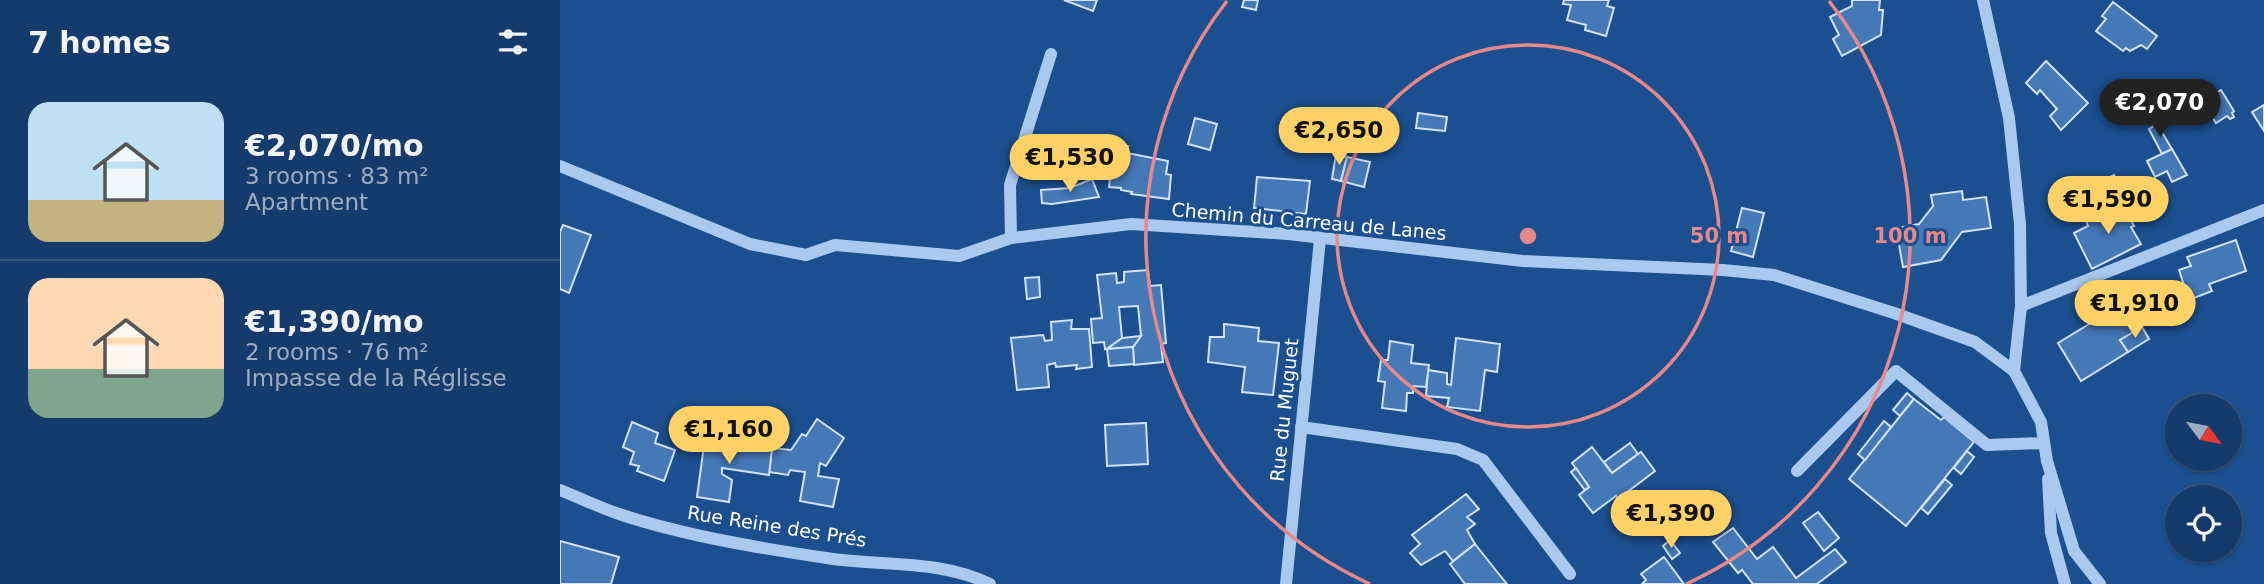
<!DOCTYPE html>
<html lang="en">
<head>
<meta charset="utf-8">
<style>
  body { margin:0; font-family:"DejaVu Sans",sans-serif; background:#1d4271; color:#f1f3f6; height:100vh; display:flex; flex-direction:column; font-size:26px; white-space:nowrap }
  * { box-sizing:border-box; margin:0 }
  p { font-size:23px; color:#9dadc1 }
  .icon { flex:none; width:38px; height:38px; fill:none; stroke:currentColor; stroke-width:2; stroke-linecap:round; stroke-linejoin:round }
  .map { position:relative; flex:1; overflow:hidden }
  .side { display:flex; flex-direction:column; background:#143b6b; width:560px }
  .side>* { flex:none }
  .needle { width:46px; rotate:122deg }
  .controls { position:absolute; left:1605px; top:394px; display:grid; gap:14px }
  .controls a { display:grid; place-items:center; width:77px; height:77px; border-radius:50%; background:#143b6b; box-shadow:0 2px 5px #0004,0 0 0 2px #33557e; font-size:35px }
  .price { position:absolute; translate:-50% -60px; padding:0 16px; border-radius:24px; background:#ffd166; color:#111; font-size:23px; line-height:46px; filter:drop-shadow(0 2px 4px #0008) }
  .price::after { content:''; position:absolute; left:50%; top:42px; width:21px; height:16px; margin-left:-10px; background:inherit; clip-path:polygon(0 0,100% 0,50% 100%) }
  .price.selected { background:#222; color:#fff }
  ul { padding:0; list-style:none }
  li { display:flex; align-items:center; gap:21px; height:175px; padding:0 28px }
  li+li { border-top:2px solid #33557e }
  li span { display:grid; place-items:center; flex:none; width:196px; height:140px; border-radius:21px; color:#555 }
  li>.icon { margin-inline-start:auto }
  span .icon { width:84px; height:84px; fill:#fffc; stroke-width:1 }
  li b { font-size:30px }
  h2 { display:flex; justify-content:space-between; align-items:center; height:84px; padding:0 28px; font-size:30px }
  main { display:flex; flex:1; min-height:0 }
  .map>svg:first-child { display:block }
  .building { fill:#4478b7; stroke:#cfe3fa; stroke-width:2 }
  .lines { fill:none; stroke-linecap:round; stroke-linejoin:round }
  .minor { stroke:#a9c9ee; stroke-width:12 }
  .ring { fill:none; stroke:#e88989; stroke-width:3.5 }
  .labels { text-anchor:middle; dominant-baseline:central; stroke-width:6; stroke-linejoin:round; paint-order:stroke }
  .street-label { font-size:19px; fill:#fff; stroke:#1b4f8f }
  .centre { fill:#e88989; stroke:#1b4f8f; stroke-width:3.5 }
  .ring-label { font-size:21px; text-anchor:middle; font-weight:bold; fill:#e88989; stroke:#1b4f8f; stroke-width:6; stroke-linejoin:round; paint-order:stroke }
</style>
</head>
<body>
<main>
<section class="side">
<h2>7 homes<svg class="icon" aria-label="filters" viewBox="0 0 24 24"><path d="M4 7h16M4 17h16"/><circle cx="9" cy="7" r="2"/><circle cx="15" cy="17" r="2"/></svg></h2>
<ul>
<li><span style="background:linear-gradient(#bfe0f5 70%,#c2b280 0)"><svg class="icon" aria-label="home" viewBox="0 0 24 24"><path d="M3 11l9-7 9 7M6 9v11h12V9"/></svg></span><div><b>€2,070/mo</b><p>3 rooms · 83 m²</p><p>Apartment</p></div></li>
<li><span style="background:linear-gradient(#ffd9b3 65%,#7fa58c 0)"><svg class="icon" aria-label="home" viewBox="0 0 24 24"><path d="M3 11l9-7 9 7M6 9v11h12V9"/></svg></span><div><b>€1,390/mo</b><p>2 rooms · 76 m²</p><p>Impasse de la Réglisse</p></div></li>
</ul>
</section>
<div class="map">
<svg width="1704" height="584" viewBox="0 0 1704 584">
  <rect width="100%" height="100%" fill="#1b4f8f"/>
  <g class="building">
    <polygon points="504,0 537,0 533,11"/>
    <polygon points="684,0 698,0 696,10 682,7"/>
    <polygon points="1004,0 1049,0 1047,6 1054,8 1046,36 1025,30 1026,25 1007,20 1011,5 1003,4"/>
    <polygon points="1292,0 1320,0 1319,10 1323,10 1321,35 1282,56 1273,39 1279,35 1270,17 1292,6"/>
    <polygon points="1553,2 1597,36 1587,49 1581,45 1570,51 1566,48 1563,51 1536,31 1546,19 1542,16"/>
    <polygon points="1486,61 1528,103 1501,130 1490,116 1497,109 1480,90 1477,94 1466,83"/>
    <polygon points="1574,89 1588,112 1580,117 1566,93"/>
    <polygon points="1661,90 1674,111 1672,113 1674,117 1670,119 1667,116 1656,123 1642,101"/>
    <polygon points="1704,105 1704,131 1692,112"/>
    <polygon points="858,113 887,117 885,131 856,128"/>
    <polygon points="635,118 657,124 650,150 628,144"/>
    <polygon points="1597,124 1612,149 1602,154 1589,129"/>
    <polygon points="554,144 568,146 567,153 608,161 606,174 611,175 609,199 571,194 572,192 561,190 561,188 549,187"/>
    <polygon points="1612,149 1627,175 1612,182 1607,171 1595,177 1587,161"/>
    <polygon points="776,154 787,157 781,181 772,179"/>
    <polygon points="787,157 810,162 804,187 781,181"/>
    <polygon points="1554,175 1560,188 1543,195 1538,183"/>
    <polygon points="697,177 750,181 746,214 694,208"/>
    <polygon points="532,179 539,197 492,204 482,203 481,190 510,188"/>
    <polygon points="1402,191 1403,200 1426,197 1431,228 1402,232 1381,260 1343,267 1336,228 1359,224 1373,206 1371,195"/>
    <polygon points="1569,202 1575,215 1570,218 1574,226 1571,227 1581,244 1532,269 1514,233 1528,226 1526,221"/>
    <polygon points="1182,208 1204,213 1193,257 1171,251"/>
    <polygon points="3,225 31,235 9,293 0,289 0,232"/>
    <polygon points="1676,240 1686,271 1649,284 1652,291 1629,300 1619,270 1631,266 1627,257"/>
    <polygon points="588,270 590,286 601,285 606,343 601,344 603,362 574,365 573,347 581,336 578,306 559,307 562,338 547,349 545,349 544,342 533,343 531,319 542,318 537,275 556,273 557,283 564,282 564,272"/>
    <polygon points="479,277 480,297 467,299 465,278"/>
    <polygon points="1567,301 1582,327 1560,340 1568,352 1521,381 1498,343"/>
    <polygon points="512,320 511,329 529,329 532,367 516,369 517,365 496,367 495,363 487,365 489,387 457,390 451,338 483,335 485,341 492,340 491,322"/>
    <polygon points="664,324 699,328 698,341 719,343 713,395 682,392 685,367 648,362 650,337 664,337"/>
    <polygon points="1582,327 1589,339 1568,352 1560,340"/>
    <polygon points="581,336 573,347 547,349 562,338"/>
    <polygon points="896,338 940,344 937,372 925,370 920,411 887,407 889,398 866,396 868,370 887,373 887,384 891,385"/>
    <polygon points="830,341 853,345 851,363 869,365 866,387 853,386 853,393 847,393 846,411 822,408 825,382 818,381 821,360 828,360"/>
    <polygon points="573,347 574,364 549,366 547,349"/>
    <polygon points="1347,393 1354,399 1340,416 1333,410"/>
    <polygon points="1354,399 1381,420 1384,417 1414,442 1346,526 1289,479"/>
    <polygon points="257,419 284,438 266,466 260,463 258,476 279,479 273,507 240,501 245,472 230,470 228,475 209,472 212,448 231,450 242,434 246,436"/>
    <polygon points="1324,421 1331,427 1305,460 1298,454"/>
    <polygon points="72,422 98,433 95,443 115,450 104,481 77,471 79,466 70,464 74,452 63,447"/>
    <polygon points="586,423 588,464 547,466 545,425"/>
    <polygon points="145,438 212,448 209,475 162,468 162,474 172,480 169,502 137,497"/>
    <polygon points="1070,443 1078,454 1052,473 1044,462"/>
    <polygon points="1032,447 1052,473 1081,452 1095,471 1058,499 1056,496 1033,513 1019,495 1029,487 1012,463"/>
    <polygon points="1407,451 1414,457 1401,474 1394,468"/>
    <polygon points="1016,468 1029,487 1025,490 1011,472"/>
    <polygon points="1385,479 1392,485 1368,514 1361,508"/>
    <polygon points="906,494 919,509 907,517 915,524 907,530 915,544 893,561 885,551 861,565 850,553 860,544 852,535"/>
    <polygon points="1258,512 1279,538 1264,551 1243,523"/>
    <polygon points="1173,528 1197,559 1213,547 1236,578 1275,549 1286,562 1257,584 1193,584 1182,570 1178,573 1153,542"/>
    <polygon points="1110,540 1120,553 1112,559 1103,546"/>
    <polygon points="0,541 59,557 51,584 0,584"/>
    <polygon points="915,544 938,573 947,584 905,584 890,564"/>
    <polygon points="1104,557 1124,584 1082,584 1086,580 1081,574"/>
  </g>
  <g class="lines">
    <g class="minor">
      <polyline points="1423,0 1449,118 1460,224 1461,306 1454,371 1481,422 1487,461 1514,551 1540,584"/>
      <polyline points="0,166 190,244 246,255 275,245 399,256 451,238 571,224 728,234 963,261 1163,270 1214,275 1334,313 1415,342 1454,371"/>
      <polyline points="451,238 450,185 491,54"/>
      <polyline points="1461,306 1704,210"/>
      <polyline points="741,427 897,449 923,460 1010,574"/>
      <polyline points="1237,471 1336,371 1427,445 1484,443"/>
      <polyline points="1488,479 1491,533 1505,584"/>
      <path d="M0,490c20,8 39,17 59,24 66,22 146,35 214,45 54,7 107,1 157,25"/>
      <polyline points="726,584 760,239"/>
    </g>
  </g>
  <g class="ring">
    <circle cx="968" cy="236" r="191"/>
    <path d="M810 584A382 382 0 0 1 667 1M1269 1A382 382 0 0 1 1126 584"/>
  </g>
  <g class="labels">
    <g class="street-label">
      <text transform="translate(749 221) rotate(5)">Chemin du Carreau de Lanes</text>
      <text transform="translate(724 410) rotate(-84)">Rue du Muguet</text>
      <text transform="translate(217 526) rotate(9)">Rue Reine des Prés</text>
    </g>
  </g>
  <circle cx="968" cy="236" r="10" class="centre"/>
  <g class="ring-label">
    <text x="1159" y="243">50 m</text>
    <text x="1350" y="243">100 m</text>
  </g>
</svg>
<div class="controls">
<a><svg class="needle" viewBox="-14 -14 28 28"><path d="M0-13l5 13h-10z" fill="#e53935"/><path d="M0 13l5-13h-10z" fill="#9dadc1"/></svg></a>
<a><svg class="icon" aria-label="locate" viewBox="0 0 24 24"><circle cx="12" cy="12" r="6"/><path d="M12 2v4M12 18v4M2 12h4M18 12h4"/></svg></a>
</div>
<b class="price selected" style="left:1600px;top:139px">€2,070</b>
<b class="price" style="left:779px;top:167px">€2,650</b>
<b class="price" style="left:510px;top:194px">€1,530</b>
<b class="price" style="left:1548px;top:236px">€1,590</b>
<b class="price" style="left:1575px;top:340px">€1,910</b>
<b class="price" style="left:169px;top:466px">€1,160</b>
<b class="price" style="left:1111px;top:550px">€1,390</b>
</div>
</main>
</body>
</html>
